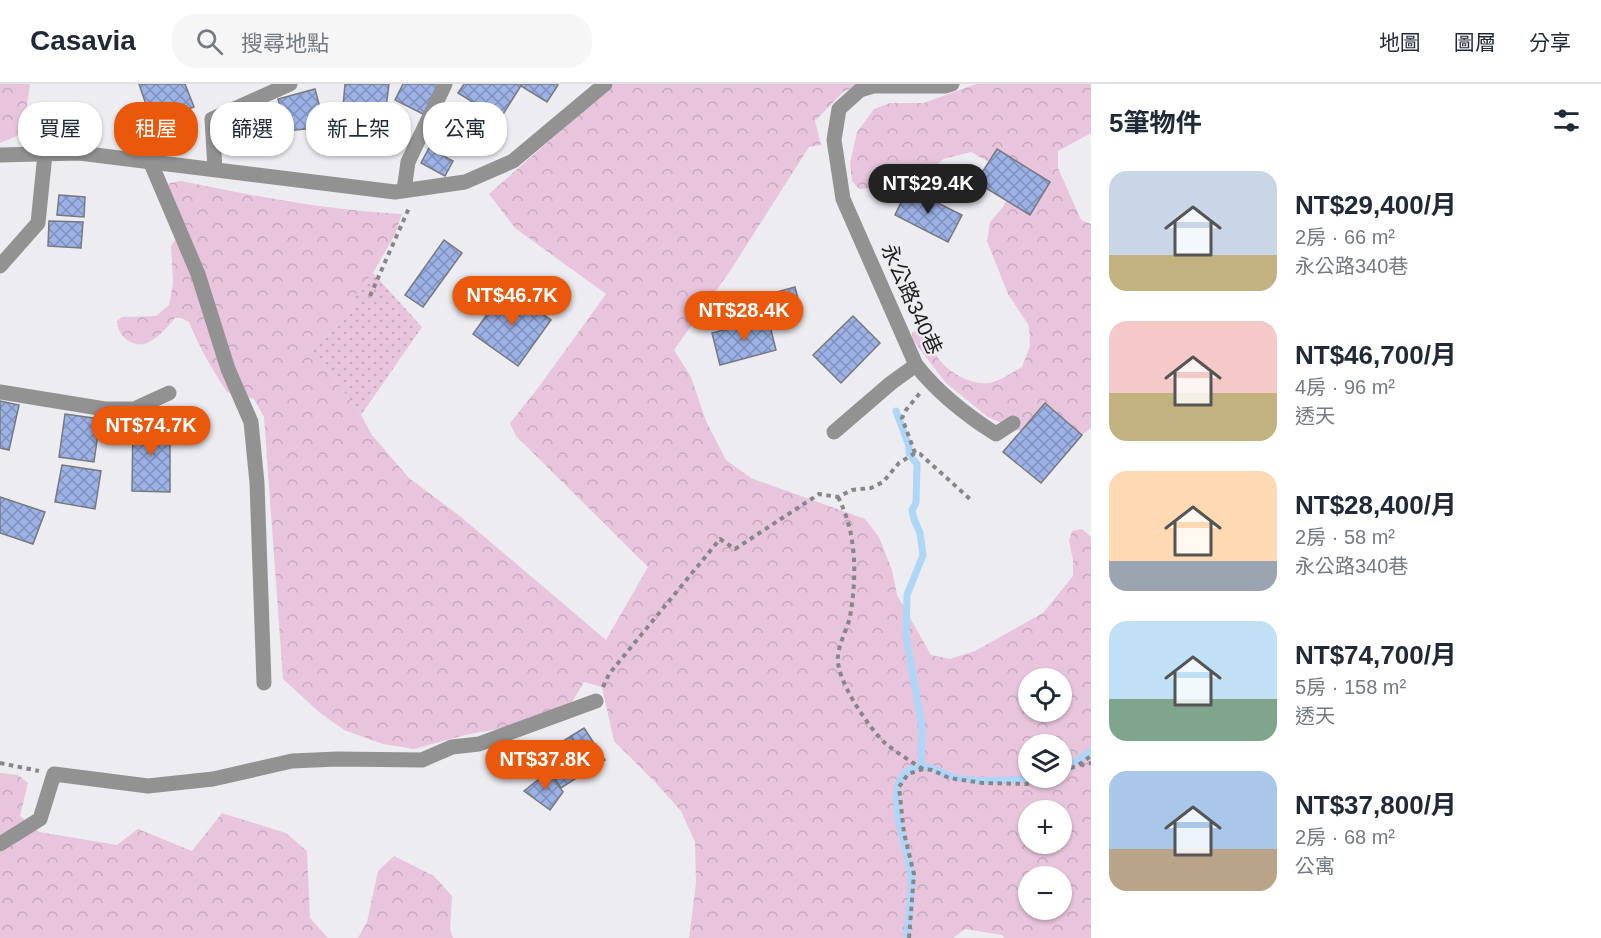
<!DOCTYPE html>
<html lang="zh-TW">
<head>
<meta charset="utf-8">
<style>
  body { margin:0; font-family:Helvetica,"Noto Sans TC",sans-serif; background:#f6f6f7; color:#1f2937; height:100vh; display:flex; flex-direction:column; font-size:22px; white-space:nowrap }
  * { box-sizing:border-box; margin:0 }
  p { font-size:20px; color:#747a83 }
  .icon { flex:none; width:33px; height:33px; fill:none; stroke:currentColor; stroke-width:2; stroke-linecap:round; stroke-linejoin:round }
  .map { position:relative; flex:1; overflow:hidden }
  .drawer { display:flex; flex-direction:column; background:#fff; width:510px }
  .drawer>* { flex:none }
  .top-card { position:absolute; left:18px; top:18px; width:570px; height:54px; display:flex; gap:12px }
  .buttons { position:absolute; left:1018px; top:584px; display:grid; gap:12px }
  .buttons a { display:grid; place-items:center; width:54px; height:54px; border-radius:50%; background:#fff; box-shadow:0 2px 4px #0004; font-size:30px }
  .price { position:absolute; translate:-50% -51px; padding:0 14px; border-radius:21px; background:#ea580c; color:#fff; font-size:20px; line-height:39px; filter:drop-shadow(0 2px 3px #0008) }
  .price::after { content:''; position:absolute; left:50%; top:36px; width:18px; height:14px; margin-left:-9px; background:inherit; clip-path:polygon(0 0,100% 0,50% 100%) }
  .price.active { background:#222; color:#fff }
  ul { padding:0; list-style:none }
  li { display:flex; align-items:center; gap:18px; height:150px; padding:0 18px }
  li span { display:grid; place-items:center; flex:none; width:168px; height:120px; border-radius:18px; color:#555 }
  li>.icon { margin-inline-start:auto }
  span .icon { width:72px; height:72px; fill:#fffc; stroke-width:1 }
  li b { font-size:26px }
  h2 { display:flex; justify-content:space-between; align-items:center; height:72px; padding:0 18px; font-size:26px }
  .pill { padding:0 21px; border-radius:24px; background:#fff; box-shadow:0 2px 4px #0004; font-size:21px; line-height:54px }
  .pill.active { background:#ea580c; color:#fff }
  header { display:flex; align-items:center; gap:36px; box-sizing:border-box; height:84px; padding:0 30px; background:#fff; border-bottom:2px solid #e0e1e3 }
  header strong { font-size:28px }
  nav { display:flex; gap:33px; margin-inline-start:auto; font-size:21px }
  .search { width:420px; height:54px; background:#f6f6f7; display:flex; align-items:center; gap:15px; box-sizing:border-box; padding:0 21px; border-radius:24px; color:#747a83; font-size:22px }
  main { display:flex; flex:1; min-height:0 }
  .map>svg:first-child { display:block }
  .grass { fill:url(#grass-dots) }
  .forest { fill:url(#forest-crowns); fill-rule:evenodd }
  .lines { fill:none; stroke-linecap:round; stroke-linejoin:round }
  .stream { stroke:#add6f7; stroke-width:7 }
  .building { fill:url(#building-cross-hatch); stroke:#77797d; stroke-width:1.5 }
  .path { stroke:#878689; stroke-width:4; stroke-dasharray:4.5 4.5; stroke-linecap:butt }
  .minor { stroke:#939293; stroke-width:15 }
  .labels { text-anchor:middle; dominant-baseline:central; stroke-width:4.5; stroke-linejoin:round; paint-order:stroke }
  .street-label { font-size:21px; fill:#1e1d1f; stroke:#edecf1 }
</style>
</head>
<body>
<header>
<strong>Casavia</strong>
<div class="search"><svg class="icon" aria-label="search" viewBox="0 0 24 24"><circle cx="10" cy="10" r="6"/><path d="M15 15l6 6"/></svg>搜尋地點</div>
<nav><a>地圖</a><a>圖層</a><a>分享</a></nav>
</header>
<main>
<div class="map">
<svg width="1091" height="854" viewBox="0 0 1091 854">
  <defs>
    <pattern id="grass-dots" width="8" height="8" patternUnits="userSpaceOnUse" patternTransform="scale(1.5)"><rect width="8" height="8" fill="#e8c5dd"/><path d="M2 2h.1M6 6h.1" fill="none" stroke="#c7a9bd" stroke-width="1.8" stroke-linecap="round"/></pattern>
    <pattern id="forest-crowns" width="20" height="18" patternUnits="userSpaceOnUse" patternTransform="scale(1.5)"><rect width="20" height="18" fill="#e8c5dd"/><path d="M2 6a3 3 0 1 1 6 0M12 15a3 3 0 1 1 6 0" fill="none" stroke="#c7a9bd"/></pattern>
    <pattern id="building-cross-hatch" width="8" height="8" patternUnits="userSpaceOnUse" patternTransform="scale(1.5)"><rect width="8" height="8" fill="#9cb2e6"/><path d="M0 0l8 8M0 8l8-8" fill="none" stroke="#7f90ba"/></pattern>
  </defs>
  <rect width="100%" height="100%" fill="#edecf1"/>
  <polygon class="grass" points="373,189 422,243 361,331 312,266 351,229 355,212"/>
  <g class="forest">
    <polygon points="0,0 30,0 24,43 17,52 0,59"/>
    <path d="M614,0h245l-16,8 -28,29 6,24 -12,2 -79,124 -56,79 17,27 15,44 20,39 25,18 114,41 14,18 13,33 5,25 34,60 19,4 25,-8 68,-38 30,-37v-16l-4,-19 3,-10 10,-2 9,8v401h-87l-2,-3 -37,-6 -12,9h-264l7,-55 -1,-41 -14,-31 -26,-29 -41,-41 -12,-54 -18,-5 -13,22 -36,18 -70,13 -51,14 -31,-5 -39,-14 -25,-18 -36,-33 -19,-262 -10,-18 -27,-7c-15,-23 -28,-45 -38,-70l-8,-4h-6c-7,9 -15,17 -24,23 -15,10 -34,-4 -34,-20l5,-4 34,-1 13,-11 4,-22 -2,-37 13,-19 -17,-38 3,-6 11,-2c74,15 145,29 221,33l-7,20 -22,39 -18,23 -4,17 -39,37 49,65 11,20 37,43 52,39 145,123 42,-73 -132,-131 -6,-13 28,-35 68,-94 -91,-66 -26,-34zM1029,594h33v33h-33zM1029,660h33v33h-33zM1029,726h33v33h-33zM1029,792h33v33h-33z"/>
    <path d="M976,0h115v49l-33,18v17l23,52 10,4v204l-9,7 -37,-32 -25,28 -32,-14 -42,-34 -34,-44v-7l11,-2c7,8 8,16 13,25 9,16 38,33 57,27 10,-3 20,-10 29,-15l8,-21 -1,-20 -21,-32 -21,-53 3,-19 13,-15 10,-19 -6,-16 -36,-20 -28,7 -11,11 -45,17 -28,2 -7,-8 -2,-18 7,-31 17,-23 16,-6h34z"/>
    <polygon points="0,689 18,691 28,699 20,732 39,748 117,761 138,745 192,767 222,729 286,749 307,767 310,834 328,854 0,854"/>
    <polygon points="394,772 434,792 452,812 450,845 453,854 358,854 367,838 378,787"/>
  </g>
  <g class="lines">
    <g class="stream">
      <polyline points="896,327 909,362 909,369"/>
      <polyline points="912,374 917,380 916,419 912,426 914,435 920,449 923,471 907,511 906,552 922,643 921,683"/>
      <polyline points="1062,683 1072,680 1091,667"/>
      <path d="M907,854c1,-19 6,-46 4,-64 -3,-27 -38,-107 13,-107 10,0 16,6 26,9 24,7 53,4 78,3l5,-2"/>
    </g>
  </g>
  <g class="building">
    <polygon points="139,0 185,0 194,23 152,38"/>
    <polygon points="345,0 389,0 384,39 342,34"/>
    <polygon points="403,0 443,0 427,32 395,16"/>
    <polygon points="464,0 522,0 500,35 458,9"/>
    <polygon points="522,0 557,0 558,1 547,18 521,2"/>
    <polygon points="315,5 325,43 286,47 278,15"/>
    <polygon points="429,64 453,77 445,92 421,79"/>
    <polygon points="997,65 1050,98 1030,131 976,98"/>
    <polygon points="908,104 962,131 948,158 895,131"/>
    <polygon points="59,111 85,113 84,133 57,131"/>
    <polygon points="49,137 83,138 81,164 48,162"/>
    <polygon points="444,156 462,169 423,223 405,211"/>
    <polygon points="795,203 801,227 772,235 766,211"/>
    <polygon points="506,204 551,236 518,282 473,250"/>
    <polygon points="853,232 880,259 841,299 813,271"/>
    <polygon points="768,234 776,266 720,281 712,249"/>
    <polygon points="0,317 19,321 9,366 0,364"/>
    <polygon points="1045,319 1082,351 1041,399 1003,368"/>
    <polygon points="65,330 100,335 94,378 59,373"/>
    <polygon points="133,338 170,338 170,408 132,407"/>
    <polygon points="62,381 101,387 95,425 55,418"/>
    <polygon points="0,413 45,428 33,460 0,449"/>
    <polygon points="584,644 605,676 592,684 571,652"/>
    <polygon points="571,652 592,684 561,704 540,672"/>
    <polygon points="549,687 563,708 550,726 524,707"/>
  </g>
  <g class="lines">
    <g class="path">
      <polyline points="370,212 409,124"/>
      <polyline points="915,369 902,334 906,326 920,309"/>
      <path d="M838,413c19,37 19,79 12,120 -3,13 -11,26 -12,39 -3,23 31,72 47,87 12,10 25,18 38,26"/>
      <polyline points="603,603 609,590 720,455 735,465 819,410 838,413 852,406 871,404 883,398 899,379 915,369 920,370 970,415"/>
      <polyline points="0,679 39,687"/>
      <polyline points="1080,681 1091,679"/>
      <polyline points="1062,687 1077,682 1091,672"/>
      <polyline points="909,854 914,790 904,749 899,703 908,690 923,685 932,686 949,694 983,699 1027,700 1046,693"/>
    </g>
    <g class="minor">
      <path d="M952,0l-6,2h-73l-13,4 -21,19 -5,31 9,59 73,166c22,28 50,50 80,69l17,-11"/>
      <polyline points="0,71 79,69 395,108 465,98 513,77 605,0"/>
      <polyline points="150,77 198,190 228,285 251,338 257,399 264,599"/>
      <polyline points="215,85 212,35 290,0"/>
      <polyline points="404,106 408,78 445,0"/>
      <polyline points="0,182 38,139 45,70"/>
      <polyline points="0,308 105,325 134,325 169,309"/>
      <polyline points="834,348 891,299 916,281"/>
      <polyline points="0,760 40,735 54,690 148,702 213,695 292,677 337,675 422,676 452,663 479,660 596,617"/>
    </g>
  </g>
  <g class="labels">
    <g class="street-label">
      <text transform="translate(912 215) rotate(66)">永公路340巷</text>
    </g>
  </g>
</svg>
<div class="buttons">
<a><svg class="icon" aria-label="locate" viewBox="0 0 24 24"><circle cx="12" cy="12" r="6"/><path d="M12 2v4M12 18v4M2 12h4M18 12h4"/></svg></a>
<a><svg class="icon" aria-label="layers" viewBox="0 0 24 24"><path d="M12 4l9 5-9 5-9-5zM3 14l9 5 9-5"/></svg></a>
<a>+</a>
<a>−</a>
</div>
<b class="price active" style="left:928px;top:131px">NT$29.4K</b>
<b class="price" style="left:512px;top:243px">NT$46.7K</b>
<b class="price" style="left:744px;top:258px">NT$28.4K</b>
<b class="price" style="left:151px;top:373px">NT$74.7K</b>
<b class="price" style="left:545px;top:707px">NT$37.8K</b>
<div class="top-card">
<a class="pill">買屋</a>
<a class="pill active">租屋</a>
<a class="pill">篩選</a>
<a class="pill">新上架</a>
<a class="pill">公寓</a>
</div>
</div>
<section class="drawer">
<h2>5筆物件<svg class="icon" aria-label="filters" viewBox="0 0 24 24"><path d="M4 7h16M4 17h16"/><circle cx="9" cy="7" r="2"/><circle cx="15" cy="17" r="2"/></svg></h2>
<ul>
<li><span style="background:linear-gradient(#c9d6e8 70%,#c2b280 0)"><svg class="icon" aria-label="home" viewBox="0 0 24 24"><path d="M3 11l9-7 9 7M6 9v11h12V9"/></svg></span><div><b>NT$29,400/月</b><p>2房 · 66 m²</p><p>永公路340巷</p></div></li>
<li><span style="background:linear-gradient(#f6c9c9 60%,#c2b280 0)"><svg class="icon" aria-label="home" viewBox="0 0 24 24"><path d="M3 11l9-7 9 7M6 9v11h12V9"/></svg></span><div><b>NT$46,700/月</b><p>4房 · 96 m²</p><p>透天</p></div></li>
<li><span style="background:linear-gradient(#ffd9b3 75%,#9aa5b1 0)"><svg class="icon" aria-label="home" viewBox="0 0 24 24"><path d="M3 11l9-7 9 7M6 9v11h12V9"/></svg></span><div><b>NT$28,400/月</b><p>2房 · 58 m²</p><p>永公路340巷</p></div></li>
<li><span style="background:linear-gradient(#bfe0f5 65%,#7fa58c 0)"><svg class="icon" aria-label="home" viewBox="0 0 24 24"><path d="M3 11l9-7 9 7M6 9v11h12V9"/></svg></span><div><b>NT$74,700/月</b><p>5房 · 158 m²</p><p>透天</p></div></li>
<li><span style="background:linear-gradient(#a9c7e8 65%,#b9a48a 0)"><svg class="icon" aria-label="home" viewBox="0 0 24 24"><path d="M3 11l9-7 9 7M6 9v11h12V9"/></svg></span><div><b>NT$37,800/月</b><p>2房 · 68 m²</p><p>公寓</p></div></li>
</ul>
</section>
</main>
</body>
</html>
